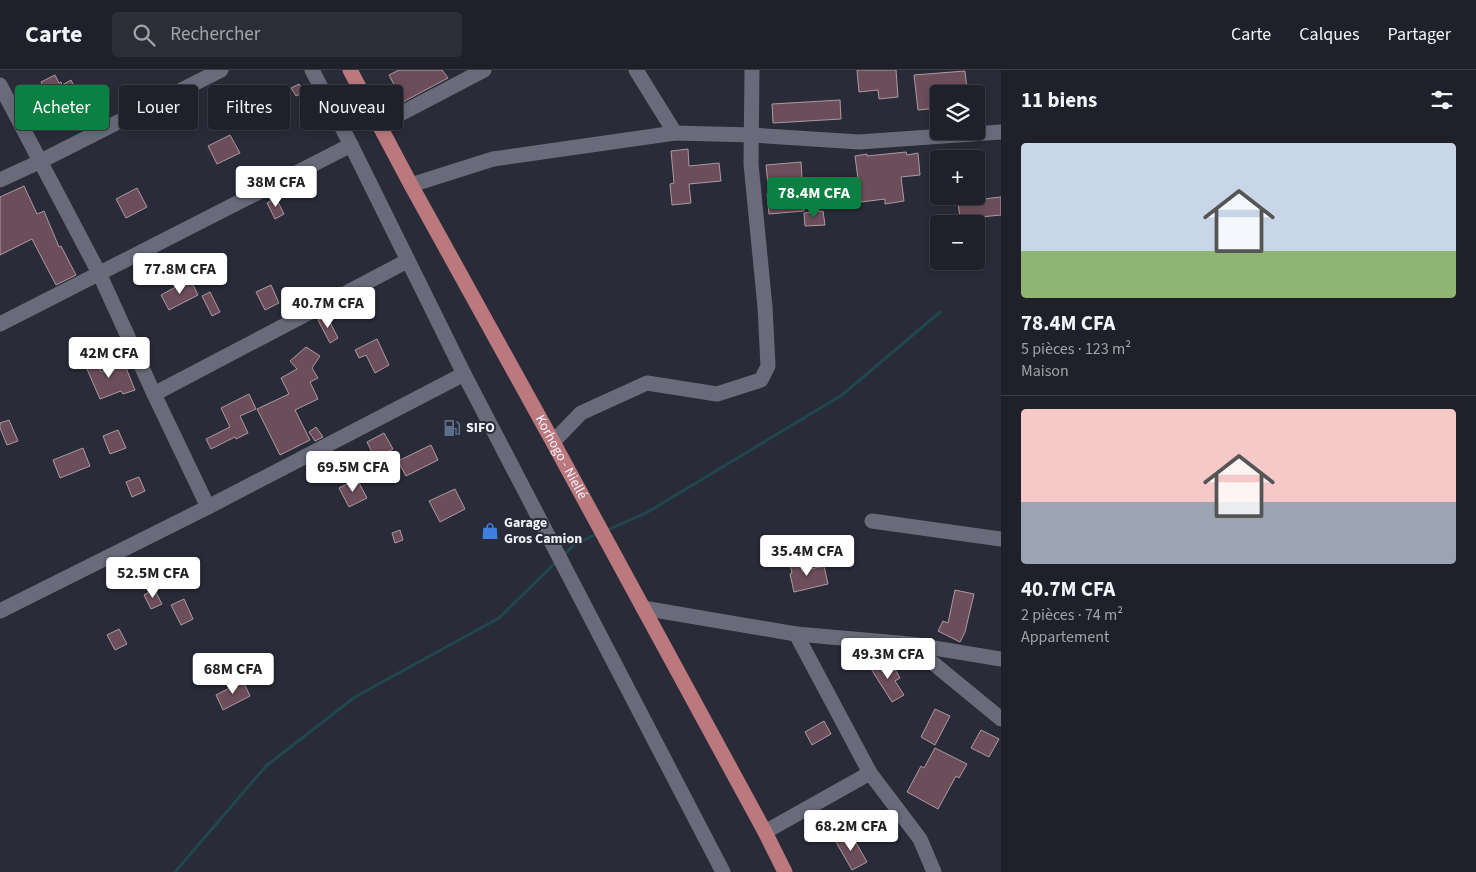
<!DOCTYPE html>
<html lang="fr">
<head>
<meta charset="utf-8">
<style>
  body { margin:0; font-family:"Source Sans 3",sans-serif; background:#2c2d36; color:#f1f3f6; height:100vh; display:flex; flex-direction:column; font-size:19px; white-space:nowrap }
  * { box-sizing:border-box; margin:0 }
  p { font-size:16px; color:#a1a3a8 }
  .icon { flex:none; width:28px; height:28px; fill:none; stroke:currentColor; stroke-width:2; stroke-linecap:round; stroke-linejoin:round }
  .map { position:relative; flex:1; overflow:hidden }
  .side { display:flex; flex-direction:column; background:#1f202a; width:475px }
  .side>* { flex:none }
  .top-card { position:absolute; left:15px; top:15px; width:475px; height:45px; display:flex; gap:10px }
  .controls { position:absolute; left:930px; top:15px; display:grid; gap:10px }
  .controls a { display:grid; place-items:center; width:55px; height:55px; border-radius:5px; background:#1f202a; box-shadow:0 2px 8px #0003,0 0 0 1px #3c3e47; font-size:25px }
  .price { position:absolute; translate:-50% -42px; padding:0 11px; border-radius:5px; background:#fff; color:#222; font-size:16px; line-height:32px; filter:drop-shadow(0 1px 2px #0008) }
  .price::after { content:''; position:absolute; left:50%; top:30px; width:15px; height:11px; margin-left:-8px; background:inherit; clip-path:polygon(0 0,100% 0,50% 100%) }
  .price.selected { background:#0b8043; color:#fff }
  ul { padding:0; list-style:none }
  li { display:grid; align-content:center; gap:10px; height:265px; padding:0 20px }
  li+li { border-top:1px solid #3c3e47 }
  li span { display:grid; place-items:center; height:155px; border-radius:5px; color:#555 }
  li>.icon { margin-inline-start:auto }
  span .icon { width:90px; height:90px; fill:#fffc; stroke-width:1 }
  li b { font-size:21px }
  h2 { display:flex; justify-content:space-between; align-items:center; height:60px; padding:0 20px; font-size:21px }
  .pill { padding:0 18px; border-radius:5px; background:#1f202a; box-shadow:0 2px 8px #0003,0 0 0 1px #3c3e47; font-size:18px; line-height:45px }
  .pill.selected { background:#0b8043; color:#fff }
  header { display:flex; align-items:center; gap:30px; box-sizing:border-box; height:70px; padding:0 25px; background:#1f202a; border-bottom:1px solid #3c3e47 }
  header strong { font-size:24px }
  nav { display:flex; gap:28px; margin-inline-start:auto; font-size:18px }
  .search { width:350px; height:45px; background:#2c2d36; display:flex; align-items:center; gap:12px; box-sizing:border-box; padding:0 18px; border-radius:5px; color:#a1a3a8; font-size:19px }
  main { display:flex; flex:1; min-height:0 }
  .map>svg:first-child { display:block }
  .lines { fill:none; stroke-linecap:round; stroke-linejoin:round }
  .stream { stroke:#20474d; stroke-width:3 }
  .building { fill:#6c4e5a; stroke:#ac9aa1 }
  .minor { stroke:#696b7a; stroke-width:15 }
  .major { stroke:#bb797e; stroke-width:15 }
  .labels { text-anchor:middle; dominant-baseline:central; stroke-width:4; stroke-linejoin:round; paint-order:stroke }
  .poi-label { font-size:14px; font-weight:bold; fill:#f0f2fb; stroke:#292b38; text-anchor:start }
  .street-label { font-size:14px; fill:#f0f2fb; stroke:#292b38 }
</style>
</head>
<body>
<header>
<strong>Carte</strong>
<div class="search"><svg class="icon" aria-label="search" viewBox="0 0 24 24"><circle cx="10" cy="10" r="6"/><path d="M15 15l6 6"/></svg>Rechercher</div>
<nav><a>Carte</a><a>Calques</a><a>Partager</a></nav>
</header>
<main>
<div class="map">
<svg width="1001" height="802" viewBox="0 0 1001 802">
  <rect width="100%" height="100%" fill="#292b38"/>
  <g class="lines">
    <g class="stream">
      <polyline points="605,461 646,443 842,325 940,242"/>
      <polyline points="563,486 575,474 597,464"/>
      <polyline points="175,802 266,696 355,627 499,548 556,492"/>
    </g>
  </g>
  <g class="building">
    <polygon points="399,0 442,0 448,8 403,32 389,5"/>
    <polygon points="857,0 896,0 898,27 879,29 878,20 859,22"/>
    <polygon points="965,1 967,19 939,22 939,38 918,40 914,5"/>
    <polygon points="55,5 59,13 61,12 62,15 71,10 77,22 52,34 41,12"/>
    <polygon points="299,14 304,22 296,26 291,18"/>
    <polygon points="840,30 841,49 773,53 772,34"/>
    <polygon points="230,65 240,83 217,94 208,76"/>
    <polygon points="688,79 689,96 719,93 721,111 689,114 691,133 672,135 670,114 674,113 671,81"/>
    <polygon points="906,82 907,85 918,83 920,105 901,107 904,131 885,134 885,129 861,132 855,86 867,84 867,86"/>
    <polygon points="801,92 804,141 769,144 767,124 769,124 766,95"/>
    <polygon points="24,116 37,144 44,141 59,177 61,176 76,205 56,215 32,169 0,185 0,127"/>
    <polygon points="137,118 147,137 126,148 116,129"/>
    <polygon points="1001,127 1001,145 960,149 958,132"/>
    <polygon points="276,128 284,144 275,149 267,133"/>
    <polygon points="823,141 825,155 805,156 804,143"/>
    <polygon points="190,209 198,225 169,240 161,225"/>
    <polygon points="271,215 279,233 265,240 256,222"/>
    <polygon points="210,222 220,242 212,246 202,226"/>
    <polygon points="327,246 338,268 330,273 318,250"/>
    <polygon points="377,269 389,295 375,303 366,285 359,288 355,280"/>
    <polygon points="306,277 320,286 312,298 318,308 310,312 318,329 295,340 310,370 280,385 257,339 289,324 281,308 297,299 290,291"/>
    <polygon points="95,286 101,302 124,293 135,320 123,324 121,321 100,329 83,290"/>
    <polygon points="249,324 256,339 240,346 248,363 236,369 235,367 211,379 206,369 230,357 221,338"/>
    <polygon points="9,350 18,371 7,375 0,358 0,353"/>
    <polygon points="316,357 323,367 315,371 309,362"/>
    <polygon points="118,360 126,378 110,384 103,366"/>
    <polygon points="384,363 393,379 375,388 367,372"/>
    <polygon points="431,375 438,390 406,406 398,391"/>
    <polygon points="83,378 90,396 60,408 53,390"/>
    <polygon points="139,407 145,421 132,427 126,412"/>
    <polygon points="357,409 367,428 349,437 339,418"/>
    <polygon points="455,419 465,439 440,452 429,431"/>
    <polygon points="400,460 403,470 395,473 392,463"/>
    <polygon points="799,488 802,501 824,496 828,514 794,522 790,504 792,503 789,490"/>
    <polygon points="154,519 162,534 151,539 144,525"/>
    <polygon points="955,520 974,524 965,562 960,572 938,561 943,551 948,553"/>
    <polygon points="184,529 193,549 181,555 171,535"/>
    <polygon points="119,559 127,574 115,580 107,565"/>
    <polygon points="889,589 900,608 895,611 904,625 892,632 871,599"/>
    <polygon points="243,611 250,626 223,640 216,625"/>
    <polygon points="935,639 950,646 935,675 921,667"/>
    <polygon points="824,651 831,664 812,675 805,662"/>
    <polygon points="981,660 999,669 989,687 971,678"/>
    <polygon points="935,678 967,694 959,708 956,706 938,739 907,722 921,696 924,698"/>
    <polygon points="851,764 867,792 852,800 836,772"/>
  </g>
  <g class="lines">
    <g class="minor">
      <polyline points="312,0 351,75 464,304 723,802"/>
      <polyline points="636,0 675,63"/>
      <polyline points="0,15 99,203 154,324 208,437"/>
      <polyline points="379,55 484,0"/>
      <polyline points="0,110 39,92 221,0"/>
      <polyline points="411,115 493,89 675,63 752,65 859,72 1001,62"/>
      <polyline points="0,254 351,75"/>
      <polyline points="154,324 407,191"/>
      <polyline points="553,372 581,343 647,313 717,324 761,310 768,296 765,237 751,94 752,0"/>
      <polyline points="872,451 1001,469"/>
      <polyline points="643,538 796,564 910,574 1001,589"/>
      <polyline points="0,541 208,437 464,304"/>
      <polyline points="796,564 870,703 920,769 934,802"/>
      <polyline points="911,575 1001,649"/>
      <polyline points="765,762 870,703"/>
    </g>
    <path class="major" id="s1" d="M350,0l61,115 142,257 212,390 20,40"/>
  </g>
  <defs>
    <g id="fuel-bare" transform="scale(1.35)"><path d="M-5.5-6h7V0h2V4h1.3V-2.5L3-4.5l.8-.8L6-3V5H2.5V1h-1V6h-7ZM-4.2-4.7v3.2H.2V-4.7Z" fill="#5c6f8a" stroke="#292b38" stroke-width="2.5" paint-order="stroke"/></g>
    <g id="shop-bare" transform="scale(1.35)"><path d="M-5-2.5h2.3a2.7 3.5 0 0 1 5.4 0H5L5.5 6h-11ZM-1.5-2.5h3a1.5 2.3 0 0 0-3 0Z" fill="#3f7fe0" stroke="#292b38" stroke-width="2.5" paint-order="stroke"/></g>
  </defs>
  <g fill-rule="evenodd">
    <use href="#fuel-bare" x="452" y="358"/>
    <use href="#shop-bare" x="490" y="461"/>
  </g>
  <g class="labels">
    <g class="poi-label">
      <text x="466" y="358">SIFO</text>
      <text x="504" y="453">Garage<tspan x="504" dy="16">Gros Camion</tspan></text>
    </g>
    <g class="street-label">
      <text stroke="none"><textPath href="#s1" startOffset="441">Korhogo - Niellé</textPath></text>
    </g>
  </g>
</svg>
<div class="controls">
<a><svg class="icon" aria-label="layers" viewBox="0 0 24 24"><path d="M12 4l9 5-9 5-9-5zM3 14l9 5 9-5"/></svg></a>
<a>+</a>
<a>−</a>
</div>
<b class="price" style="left:276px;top:138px">38M CFA</b>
<b class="price selected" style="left:814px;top:149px">78.4M CFA</b>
<b class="price" style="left:180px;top:225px">77.8M CFA</b>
<b class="price" style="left:328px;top:259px">40.7M CFA</b>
<b class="price" style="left:109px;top:309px">42M CFA</b>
<b class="price" style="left:353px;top:423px">69.5M CFA</b>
<b class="price" style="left:807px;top:507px">35.4M CFA</b>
<b class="price" style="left:153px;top:529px">52.5M CFA</b>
<b class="price" style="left:888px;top:610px">49.3M CFA</b>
<b class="price" style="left:233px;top:625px">68M CFA</b>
<b class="price" style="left:851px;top:782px">68.2M CFA</b>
<div class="top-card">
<a class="pill selected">Acheter</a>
<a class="pill">Louer</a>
<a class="pill">Filtres</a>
<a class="pill">Nouveau</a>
</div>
</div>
<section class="side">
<h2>11 biens<svg class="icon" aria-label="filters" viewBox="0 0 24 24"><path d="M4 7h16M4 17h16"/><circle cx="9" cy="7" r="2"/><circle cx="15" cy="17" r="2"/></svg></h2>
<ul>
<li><span style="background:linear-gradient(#c9d6e8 70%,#8fb573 0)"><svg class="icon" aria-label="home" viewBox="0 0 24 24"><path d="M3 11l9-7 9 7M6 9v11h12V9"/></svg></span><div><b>78.4M CFA</b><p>5 pièces · 123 m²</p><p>Maison</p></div></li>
<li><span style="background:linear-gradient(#f6c9c9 60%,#9aa5b1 0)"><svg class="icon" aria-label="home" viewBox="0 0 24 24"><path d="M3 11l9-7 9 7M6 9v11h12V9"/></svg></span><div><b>40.7M CFA</b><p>2 pièces · 74 m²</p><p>Appartement</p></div></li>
</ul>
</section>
</main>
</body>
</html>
